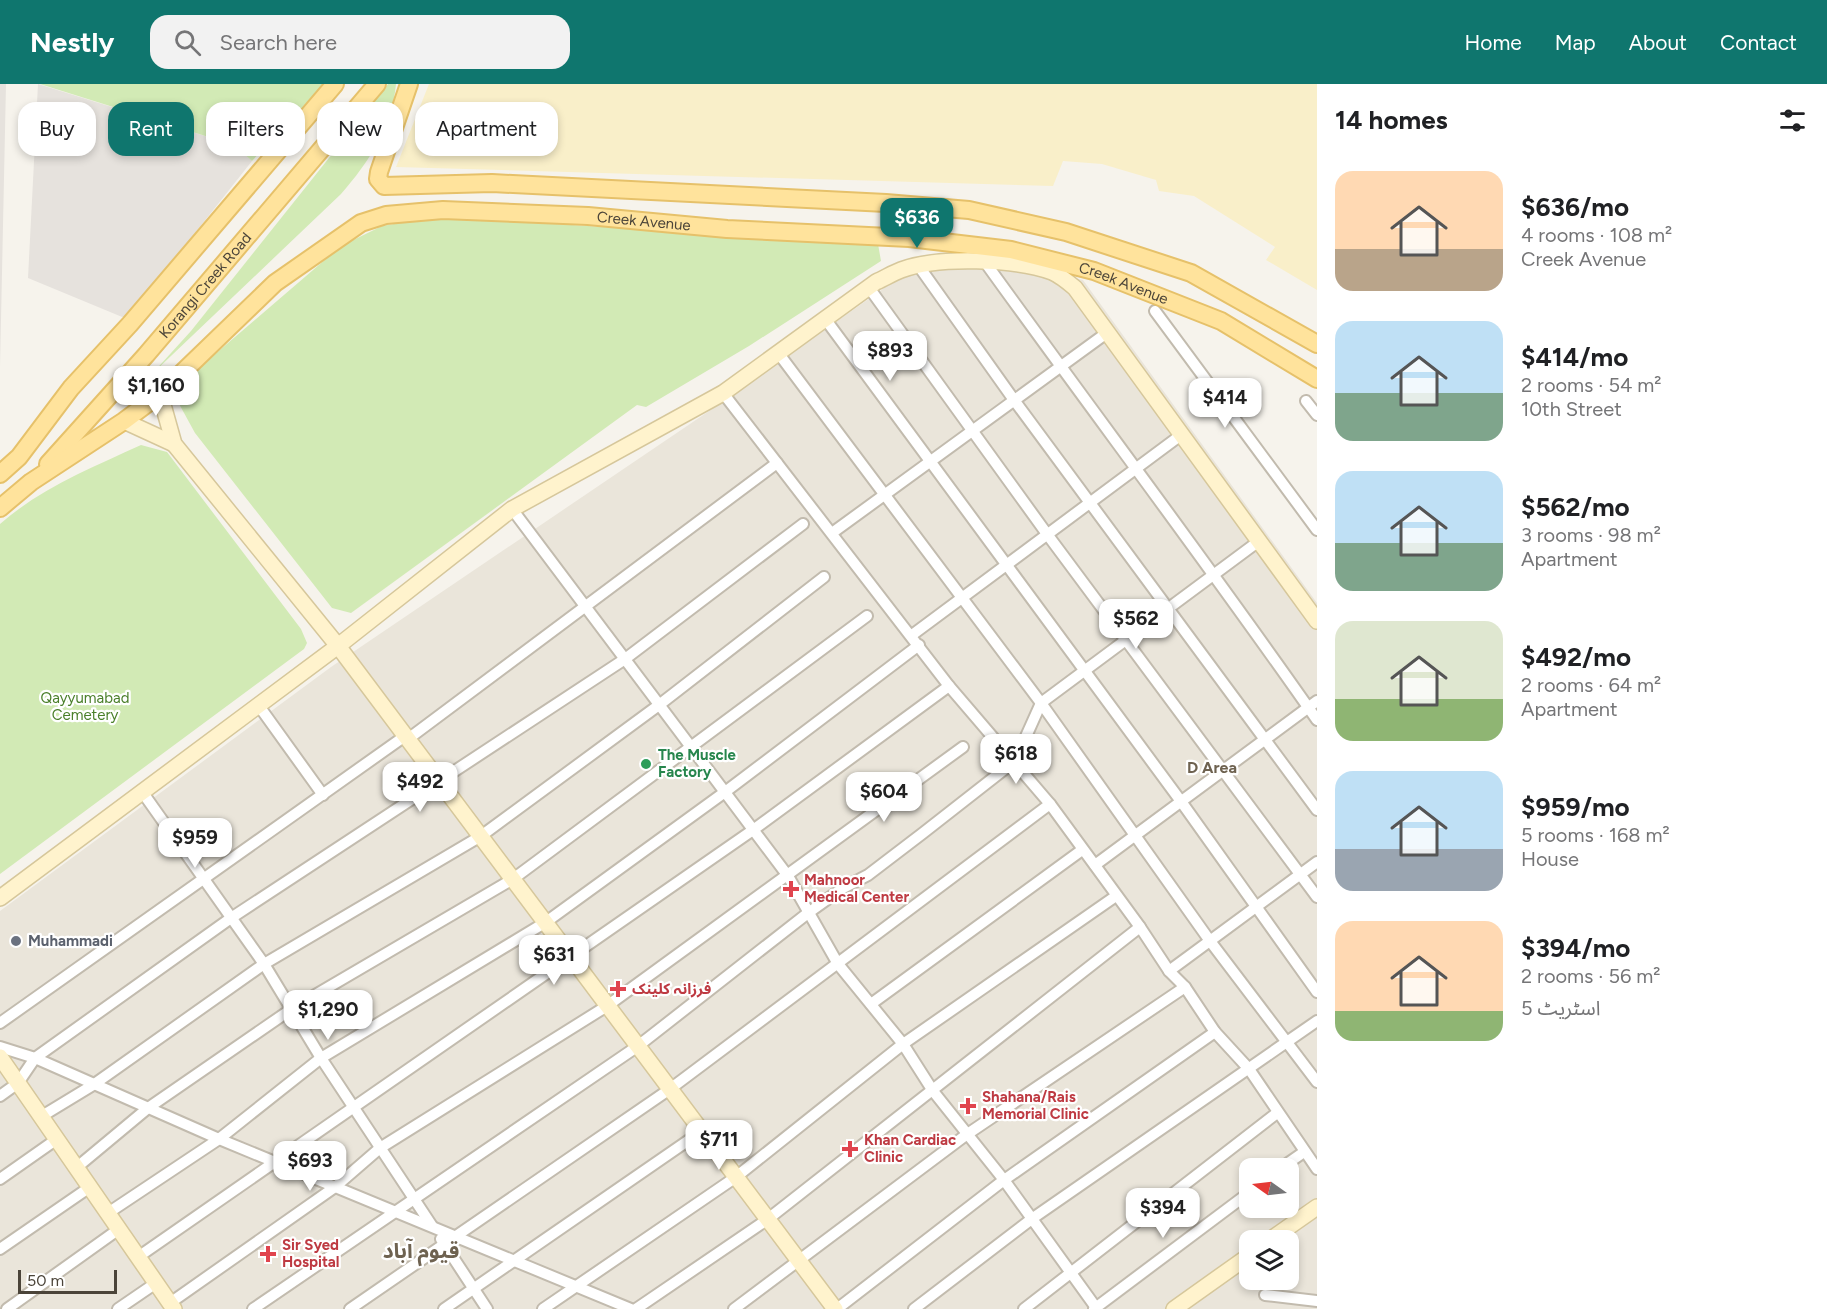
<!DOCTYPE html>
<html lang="en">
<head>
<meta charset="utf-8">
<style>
  body { margin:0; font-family:Figtree,"Noto Sans Arabic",sans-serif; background:#f2f2f2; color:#202124; height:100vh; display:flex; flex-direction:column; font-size:22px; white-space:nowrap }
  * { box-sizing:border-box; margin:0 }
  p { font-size:20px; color:#757577 }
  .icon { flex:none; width:33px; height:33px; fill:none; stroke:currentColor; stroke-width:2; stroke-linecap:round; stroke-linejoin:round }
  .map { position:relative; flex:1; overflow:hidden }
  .drawer { display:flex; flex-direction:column; background:#fff; width:510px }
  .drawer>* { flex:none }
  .guide { position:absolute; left:18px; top:18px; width:570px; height:54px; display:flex; gap:12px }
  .needle { width:39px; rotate:284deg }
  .buttons { position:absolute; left:1239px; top:1074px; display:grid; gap:12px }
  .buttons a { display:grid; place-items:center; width:60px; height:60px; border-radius:12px; background:#fff; box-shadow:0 3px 9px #0003; font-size:30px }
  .scale { position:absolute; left:18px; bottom:15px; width:99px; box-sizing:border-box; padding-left:6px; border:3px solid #4b4439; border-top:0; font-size:16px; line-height:21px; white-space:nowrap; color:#4b4439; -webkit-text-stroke:4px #fff; paint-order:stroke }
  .price { position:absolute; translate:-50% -51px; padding:0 14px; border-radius:12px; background:#fff; color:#222; font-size:20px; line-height:39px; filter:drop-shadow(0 2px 3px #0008) }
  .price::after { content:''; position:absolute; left:50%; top:36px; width:18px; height:14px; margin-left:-9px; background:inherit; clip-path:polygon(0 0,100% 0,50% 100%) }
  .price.on { background:#0f766e; color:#fff }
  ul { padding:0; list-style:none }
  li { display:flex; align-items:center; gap:18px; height:150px; padding:0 18px }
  li span { display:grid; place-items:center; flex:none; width:168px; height:120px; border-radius:18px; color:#555 }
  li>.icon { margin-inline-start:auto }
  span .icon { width:72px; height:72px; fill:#fffc; stroke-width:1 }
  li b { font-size:26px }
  h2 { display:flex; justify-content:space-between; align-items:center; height:72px; padding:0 18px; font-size:26px }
  .tag { padding:0 21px; border-radius:18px; background:#fff; box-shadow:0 3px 9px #0003; font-size:21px; line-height:54px }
  .tag.on { background:#0f766e; color:#fff }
  header { display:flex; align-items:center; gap:36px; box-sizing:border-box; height:84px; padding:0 30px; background:#0f766e; color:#fff }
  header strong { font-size:28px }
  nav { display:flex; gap:33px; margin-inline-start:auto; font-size:21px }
  .search { width:420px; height:54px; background:#f2f2f2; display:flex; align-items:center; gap:15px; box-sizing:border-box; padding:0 21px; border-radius:18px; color:#757577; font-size:22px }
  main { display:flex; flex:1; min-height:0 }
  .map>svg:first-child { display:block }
  .residential { fill:#eae5da; fill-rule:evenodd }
  .industrial { fill:#e6e2dd }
  .green { fill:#d2eab5 }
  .sand { fill:#f9efc9 }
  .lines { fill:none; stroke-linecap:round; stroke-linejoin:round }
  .street-casing { stroke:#c2bbae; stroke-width:14 }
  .secondary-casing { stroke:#d6c79b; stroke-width:18 }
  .primary-casing { stroke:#e6c16a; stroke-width:20 }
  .street { stroke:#fff; stroke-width:10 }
  .secondary { stroke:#fff3cd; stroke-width:15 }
  .primary { stroke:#ffe39c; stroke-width:16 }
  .leisure-dot { fill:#2e9e5b; stroke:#fff; stroke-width:2 }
  .health-dot { fill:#e0444e; stroke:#fff; stroke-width:2 }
  .worship-dot { fill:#6b7280; stroke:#fff; stroke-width:2 }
  .labels { text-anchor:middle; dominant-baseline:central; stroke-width:4.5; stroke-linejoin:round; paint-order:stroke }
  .street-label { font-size:15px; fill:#4b4439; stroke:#fff }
  .park-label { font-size:15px; fill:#4a7f2a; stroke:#fff }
  .leisure-label { font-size:15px; font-weight:bold; fill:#27864d; stroke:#fff; text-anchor:start }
  .health-label { font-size:15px; font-weight:bold; fill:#be3a42; stroke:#fff; text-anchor:start }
  .worship-label { font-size:15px; font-weight:bold; fill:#5b616d; stroke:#fff; text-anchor:start }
  .neighbourhood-label { font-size:16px; font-weight:bold; fill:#6e6250; stroke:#fff }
  .district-label { font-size:21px; font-weight:bold; fill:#6e6250; stroke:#fff }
</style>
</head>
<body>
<header>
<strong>Nestly</strong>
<div class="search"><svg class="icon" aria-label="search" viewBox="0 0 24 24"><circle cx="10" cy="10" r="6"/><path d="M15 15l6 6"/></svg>Search here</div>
<nav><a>Home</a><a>Map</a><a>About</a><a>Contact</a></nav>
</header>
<main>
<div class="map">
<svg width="1317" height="1225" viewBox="0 0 1317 1225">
  <rect width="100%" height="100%" fill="#f6f3ec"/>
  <path class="residential" d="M924,176h74l85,20 234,323v706h-1317v-398l331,-244 387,-262zM1250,1084h38v40h-38zM1250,1156h38v40h-38z"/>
  <g class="industrial">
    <polygon points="0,0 6,0 0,283"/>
    <polygon points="38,0 234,61 252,77 127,235 28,194"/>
  </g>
  <g class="green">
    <polygon points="40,0 324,0 252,77 234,61"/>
    <path d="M388,0h8c-4,43 -27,78 -55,110l-190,181 40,-44z"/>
    <polygon points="423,135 475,135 878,160 881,177 749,262 646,323 637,321 351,529 332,524 195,349 172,307 341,162 382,142"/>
    <path d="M141,361l26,7 134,177 6,14 -3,6 -304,225v-350c41,-36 91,-56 141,-79z"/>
  </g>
  <polygon class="sand" points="429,0 1317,0 1317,206 1266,176 1275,163 1194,112 1159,107 1156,96 1102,80 1063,77 1053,102 396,83"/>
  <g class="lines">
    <g class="street-casing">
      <g id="street">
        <path d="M985,178c110,153 224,303 332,458"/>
        <polyline points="918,181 1014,316 1317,726"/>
        <polyline points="870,205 1047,450 1317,813"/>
        <polyline points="1155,227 1317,446"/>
        <polyline points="826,236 1180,716 1317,908"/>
        <polyline points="779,270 1041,619 1210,857 1317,998"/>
        <polyline points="723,309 949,602 1050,720 1140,843 1169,887 1185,903 1215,948 1249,985 1317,1085"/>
        <polyline points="1306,317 1317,331"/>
        <polyline points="512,425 788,792 838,880 903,960 933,1007 1004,1096 1097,1225"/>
        <polyline points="832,449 1108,248"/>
        <polyline points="912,551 1181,351"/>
        <polyline points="259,622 323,711"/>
        <polyline points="408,655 777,379"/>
        <polyline points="143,709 264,880 321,974 432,1142"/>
        <polyline points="1095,781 1317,617"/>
        <polyline points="1169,887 1317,778"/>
        <polyline points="871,920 1082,766"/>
        <polyline points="0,939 405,652"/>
        <polyline points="0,963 35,974 219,1055 631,1225"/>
        <polyline points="0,1012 18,999 35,974 231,834 625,575 803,440"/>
        <polyline points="42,1032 93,1001 264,880 481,752 659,621 824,493"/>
        <polyline points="76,1084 148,1024 293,924 513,795 867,532"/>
        <polyline points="1281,1084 1304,1068"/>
        <polyline points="0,1095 57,1055"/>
        <polyline points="108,1129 219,1055 321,974 546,838 725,708 919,561"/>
        <polyline points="441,1155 487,1225"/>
        <polyline points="0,1165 90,1103"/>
        <polyline points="138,1173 753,746 949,602"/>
        <polyline points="1265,1211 1317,1217"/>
        <polyline points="170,1219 335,1103 380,1064 607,922 963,663"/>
        <polyline points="7,1225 119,1145"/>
        <polyline points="118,1225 156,1199"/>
        <polyline points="253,1225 638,962 808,829 843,804 868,791 923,749 1015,677 1041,619 1259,457"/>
        <polyline points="350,1225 670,1005 1050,720"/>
        <polyline points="444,1225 702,1047"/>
        <polyline points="543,1225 736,1093 903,960 1116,812"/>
        <polyline points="636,1225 768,1135 1140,843"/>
        <polyline points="734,1225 966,1051 1185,903"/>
        <polyline points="837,1225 1004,1096 1215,948"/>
        <polyline points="914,1225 1033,1134 1317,937"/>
        <polyline points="1024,1225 1277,1029"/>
        <polyline points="1094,1225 1250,1108"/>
      </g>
    </g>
    <g class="secondary-casing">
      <g id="secondary">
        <polyline points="160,310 174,360 338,562 835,1225"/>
        <polyline points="124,337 174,360"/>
        <path d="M0,814l338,-252 174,-137 211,-116 153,-111c9,-4 17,-9 25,-12 37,-14 115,-11 151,2 9,4 16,10 23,16l242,333"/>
        <polyline points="0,973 174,1225"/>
        <polyline points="1270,1156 1317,1123"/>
        <polyline points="1174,1225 1250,1171"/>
      </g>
    </g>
    <g class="primary-casing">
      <g id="primary">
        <polyline points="409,0 379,88 378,95 384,102 492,99 886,119 969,126 1066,148 1191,189 1317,260"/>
        <path id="s1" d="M48,380l98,-109 231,-271"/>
        <polyline points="0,390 19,373 71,304 130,240 335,0"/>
        <path id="s2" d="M0,424l31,-26 93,-61 36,-27 115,-111 86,-60 25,-8 57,-5 145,6 139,13 182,9 102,12 83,21 127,50 96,58"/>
      </g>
    </g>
    <use href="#street" class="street"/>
    <use href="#secondary" class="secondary"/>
    <use href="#primary" class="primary"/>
  </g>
  <circle class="leisure-dot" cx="646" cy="680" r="6"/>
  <g class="health-dot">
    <path d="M788 796h6v6h6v6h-6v6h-6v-6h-6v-6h6z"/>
    <path d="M615 896h6v6h6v6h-6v6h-6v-6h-6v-6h6z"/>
    <path d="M965 1013h6v6h6v6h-6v6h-6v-6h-6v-6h6z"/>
    <path d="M847 1056h6v6h6v6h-6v6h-6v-6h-6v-6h6z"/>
    <path d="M265 1161h6v6h6v6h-6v6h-6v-6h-6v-6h6z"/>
  </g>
  <circle class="worship-dot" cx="16" cy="857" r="6"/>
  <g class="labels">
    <g class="street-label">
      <text stroke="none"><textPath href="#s2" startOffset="746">Creek Avenue</textPath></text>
      <text stroke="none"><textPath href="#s2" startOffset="1232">Creek Avenue</textPath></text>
      <text stroke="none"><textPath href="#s1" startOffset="238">Korangi Creek Road</textPath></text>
    </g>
    <g class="park-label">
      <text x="85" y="614">Qayyumabad<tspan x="85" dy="17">Cemetery</tspan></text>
    </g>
    <g class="leisure-label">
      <text x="658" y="671">The Muscle<tspan x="658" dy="17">Factory</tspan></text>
    </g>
    <g class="health-label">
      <text x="804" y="796">Mahnoor<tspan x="804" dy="17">Medical Center</tspan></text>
      <text x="632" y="905">فرزانہ کلینک</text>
      <text x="982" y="1013">Shahana/Rais<tspan x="982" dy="17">Memorial Clinic</tspan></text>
      <text x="864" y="1056">Khan Cardiac<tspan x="864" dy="17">Clinic</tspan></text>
      <text x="282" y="1161">Sir Syed<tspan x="282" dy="17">Hospital</tspan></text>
    </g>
    <g class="worship-label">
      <text x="28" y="857">Muhammadi</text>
    </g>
    <g class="neighbourhood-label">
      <text x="1212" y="683">D Area</text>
    </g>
    <g class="district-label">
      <text x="421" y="1166">قیوم آباد</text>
    </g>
  </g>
</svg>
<div class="buttons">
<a><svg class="needle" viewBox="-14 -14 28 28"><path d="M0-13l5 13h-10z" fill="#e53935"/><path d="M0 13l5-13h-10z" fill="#757577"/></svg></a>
<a><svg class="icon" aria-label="layers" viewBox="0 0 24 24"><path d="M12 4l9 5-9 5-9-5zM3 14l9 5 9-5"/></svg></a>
</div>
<div class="scale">50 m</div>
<b class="price on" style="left:917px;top:165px">$636</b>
<b class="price" style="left:890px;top:298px">$893</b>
<b class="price" style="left:156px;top:333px">$1,160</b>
<b class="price" style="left:1225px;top:345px">$414</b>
<b class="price" style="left:1136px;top:566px">$562</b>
<b class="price" style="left:1016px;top:701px">$618</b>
<b class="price" style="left:420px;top:729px">$492</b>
<b class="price" style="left:884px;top:739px">$604</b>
<b class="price" style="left:195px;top:785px">$959</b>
<b class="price" style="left:554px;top:902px">$631</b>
<b class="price" style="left:328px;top:957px">$1,290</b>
<b class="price" style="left:719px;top:1087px">$711</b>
<b class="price" style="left:310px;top:1108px">$693</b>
<b class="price" style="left:1163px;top:1155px">$394</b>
<div class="guide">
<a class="tag">Buy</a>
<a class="tag on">Rent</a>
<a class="tag">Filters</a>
<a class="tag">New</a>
<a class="tag">Apartment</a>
</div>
</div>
<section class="drawer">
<h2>14 homes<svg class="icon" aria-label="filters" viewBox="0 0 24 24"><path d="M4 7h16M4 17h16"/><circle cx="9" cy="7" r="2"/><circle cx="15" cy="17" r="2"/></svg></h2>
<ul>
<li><span style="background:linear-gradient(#ffd9b3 65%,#b9a48a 0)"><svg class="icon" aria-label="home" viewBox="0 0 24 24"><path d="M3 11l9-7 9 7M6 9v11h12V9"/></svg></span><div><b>$636/mo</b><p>4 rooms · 108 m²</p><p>Creek Avenue</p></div></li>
<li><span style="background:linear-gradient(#bfe0f5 60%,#7fa58c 0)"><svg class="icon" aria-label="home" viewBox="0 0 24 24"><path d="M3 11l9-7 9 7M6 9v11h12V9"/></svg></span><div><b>$414/mo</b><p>2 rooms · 54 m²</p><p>10th Street</p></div></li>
<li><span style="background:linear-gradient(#bfe0f5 60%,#7fa58c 0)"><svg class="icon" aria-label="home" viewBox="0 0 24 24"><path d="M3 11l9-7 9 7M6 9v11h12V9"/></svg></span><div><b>$562/mo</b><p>3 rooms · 98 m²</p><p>Apartment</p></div></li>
<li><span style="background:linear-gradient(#dfe7d0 65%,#8fb573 0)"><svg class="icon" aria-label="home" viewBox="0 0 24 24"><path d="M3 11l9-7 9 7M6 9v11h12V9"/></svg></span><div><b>$492/mo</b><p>2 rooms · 64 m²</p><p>Apartment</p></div></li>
<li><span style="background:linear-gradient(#bfe0f5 65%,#9aa5b1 0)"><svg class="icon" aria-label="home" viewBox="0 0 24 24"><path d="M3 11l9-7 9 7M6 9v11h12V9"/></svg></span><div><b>$959/mo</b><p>5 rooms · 168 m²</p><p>House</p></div></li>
<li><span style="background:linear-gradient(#ffd9b3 75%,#8fb573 0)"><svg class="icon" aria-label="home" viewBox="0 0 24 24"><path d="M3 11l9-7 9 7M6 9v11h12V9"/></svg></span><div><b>$394/mo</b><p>2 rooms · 56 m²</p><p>اسٹریٹ 5</p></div></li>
</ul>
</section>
</main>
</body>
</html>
